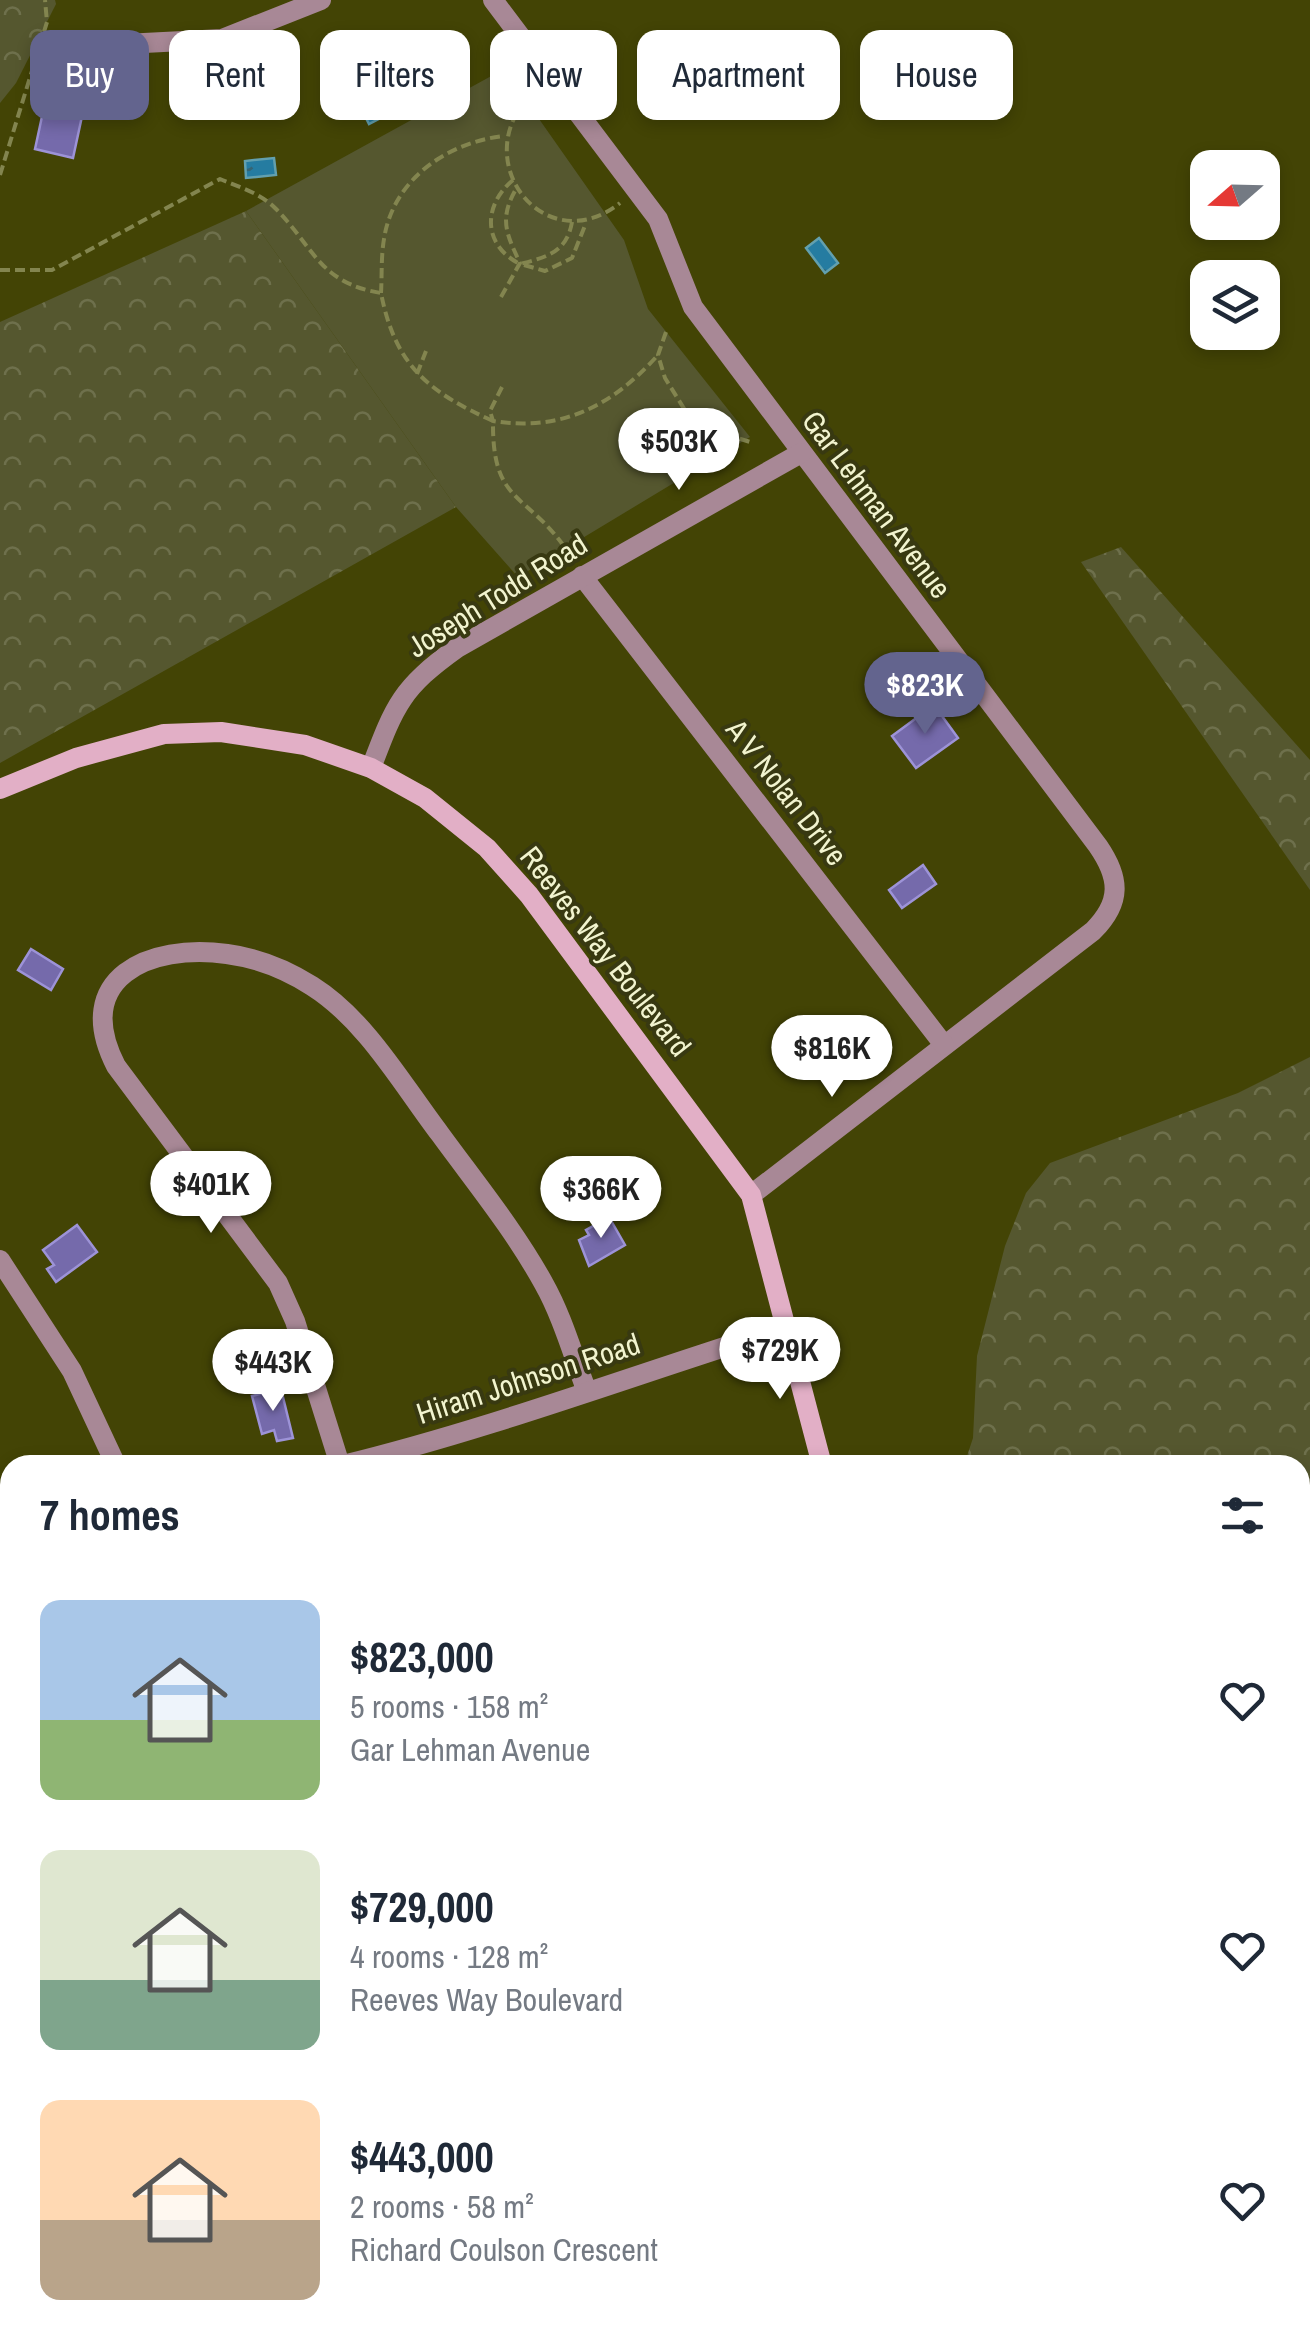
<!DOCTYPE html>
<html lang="en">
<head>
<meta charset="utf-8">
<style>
  body { margin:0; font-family:"Archivo Narrow",sans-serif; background:#f6f6f7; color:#1f2937; height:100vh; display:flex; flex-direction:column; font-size:38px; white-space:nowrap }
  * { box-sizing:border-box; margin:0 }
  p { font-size:32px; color:#747a83 }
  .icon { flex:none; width:55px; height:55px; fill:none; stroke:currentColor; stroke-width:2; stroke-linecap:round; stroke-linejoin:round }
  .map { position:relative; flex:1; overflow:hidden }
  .drawer { position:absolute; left:0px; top:1455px; width:1310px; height:890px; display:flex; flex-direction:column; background:#fff; border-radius:30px 30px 0 0; box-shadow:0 5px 15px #0003 }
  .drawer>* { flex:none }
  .top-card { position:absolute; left:30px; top:30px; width:1250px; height:90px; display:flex; gap:20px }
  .needle { width:65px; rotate:250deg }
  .buttons { position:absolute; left:1190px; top:150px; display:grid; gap:20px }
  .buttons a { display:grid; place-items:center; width:90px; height:90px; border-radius:20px; background:#fff; box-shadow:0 5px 15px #0003; font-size:50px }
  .price { position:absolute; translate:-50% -85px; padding:0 22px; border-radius:35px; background:#fff; color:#222; font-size:32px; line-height:65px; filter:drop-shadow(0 2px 5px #0008) }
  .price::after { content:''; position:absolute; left:50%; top:60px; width:30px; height:22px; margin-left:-15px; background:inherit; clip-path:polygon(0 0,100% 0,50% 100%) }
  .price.current { background:#63648e; color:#fff }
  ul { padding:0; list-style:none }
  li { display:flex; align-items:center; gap:30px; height:250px; padding:0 40px }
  li span { display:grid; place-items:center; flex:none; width:280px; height:200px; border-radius:20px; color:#555 }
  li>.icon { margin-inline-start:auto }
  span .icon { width:120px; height:120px; fill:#fffc; stroke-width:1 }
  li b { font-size:42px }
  h2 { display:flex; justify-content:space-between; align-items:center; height:120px; padding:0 40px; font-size:42px }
  .chip { padding:0 35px; border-radius:20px; background:#fff; box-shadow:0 5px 15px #0003; font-size:35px; line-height:90px }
  .chip.current { background:#63648e; color:#fff }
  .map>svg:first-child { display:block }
  .forest { fill:url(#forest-crowns) }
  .park { fill:#55572f }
  .water { fill:url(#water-ripples); stroke:#62a0af; stroke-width:2.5 }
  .building { fill:#756aab; stroke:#9d93d7; stroke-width:2.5 }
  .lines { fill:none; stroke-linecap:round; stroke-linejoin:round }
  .path { stroke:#83854f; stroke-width:4; stroke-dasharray:10 5; stroke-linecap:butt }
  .street { stroke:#a88896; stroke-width:20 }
  .secondary { stroke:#e2afc6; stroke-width:20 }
  .labels { text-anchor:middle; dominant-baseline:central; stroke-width:8; stroke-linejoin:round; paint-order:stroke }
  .street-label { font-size:30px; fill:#f2f4cf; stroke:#383911 }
</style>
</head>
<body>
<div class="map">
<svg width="1310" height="2345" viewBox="0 0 1310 2345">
  <defs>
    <pattern id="forest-crowns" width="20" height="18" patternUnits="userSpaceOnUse" patternTransform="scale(2.5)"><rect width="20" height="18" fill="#55572f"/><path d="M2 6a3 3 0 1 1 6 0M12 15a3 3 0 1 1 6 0" fill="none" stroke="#6e704c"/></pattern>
    <pattern id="water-ripples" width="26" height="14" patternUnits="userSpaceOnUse" patternTransform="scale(2.5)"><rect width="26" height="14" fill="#257ca1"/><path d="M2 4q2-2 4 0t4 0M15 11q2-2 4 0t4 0" fill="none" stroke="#356574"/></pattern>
  </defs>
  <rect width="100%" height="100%" fill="#434405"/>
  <g class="forest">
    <polygon points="0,0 55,0 56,4 16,83 0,103"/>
    <polygon points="246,211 456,507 0,763 0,322"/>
    <polygon points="1121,547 1310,760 1310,890 1081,562"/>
    <polygon points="1310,1057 1310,1686 1300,1691 1300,1465 964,1465 973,1438 977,1356 1005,1246 1026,1193 1050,1163 1238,1093"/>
    <polygon points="10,2315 10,2335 130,2335 137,2345 0,2345 0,2328"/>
  </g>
  <polygon class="park" points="504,69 624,240 648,309 750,437 518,577 456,507 246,211"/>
  <g class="water">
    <polygon points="386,97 394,111 369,124 362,110"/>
    <polygon points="274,158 276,175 246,178 245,161"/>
    <polygon points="819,238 838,263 825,273 806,248"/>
  </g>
  <g class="building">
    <polygon points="46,98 84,107 73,158 35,149"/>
    <polygon points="934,705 958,738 916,768 892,736"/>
    <polygon points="923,865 936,884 902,908 889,890"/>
    <polygon points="31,949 63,969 51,990 18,970"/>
    <polygon points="609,1217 625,1245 589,1266 579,1240 589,1235 586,1230"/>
    <polygon points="77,1225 97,1252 56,1282 47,1269 54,1265 43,1250"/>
    <polygon points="281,1389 293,1438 277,1441 274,1430 262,1434 252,1396"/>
  </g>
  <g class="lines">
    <g class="path">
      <path d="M536,90c-74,65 7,174 84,113"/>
      <polyline points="0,175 47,22 45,0"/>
      <path d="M513,180c-30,25 -31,65 7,84 27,-7 47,-12 52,-42"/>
      <polyline points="524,265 545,271 572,258 586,223"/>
      <path d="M0,270h52l168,-91c19,8 40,14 55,29 39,39 44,75 106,85 14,72 47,99 112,128 -1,85 34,70 75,131"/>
      <path d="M381,293c1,-17 0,-37 3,-54 9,-60 64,-97 120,-103"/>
      <path d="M501,297l19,-34c-14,-30 -21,-44 -4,-74"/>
      <polyline points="666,332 658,355 665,378 688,415 700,426 750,442"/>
      <polyline points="417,374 426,351"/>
      <path d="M502,387l-12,24 3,10c70,11 120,-16 165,-66"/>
      <polyline points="1300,1747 1310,1745"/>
      <polyline points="1300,1772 1310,1776"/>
    </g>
    <g class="street">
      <path d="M493,0l165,219 35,88 405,539c22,32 24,56 -5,85l-342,264"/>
      <polyline points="105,45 222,39 321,0"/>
      <polyline points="582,576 944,1045"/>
      <path d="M371,768c24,-63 30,-80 86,-120l344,-195"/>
      <polyline points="0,1260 72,1371 116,1465"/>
      <path d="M340,1465l-45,-144 -17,-38 -162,-217c-45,-88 33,-123 111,-112 30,4 60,16 85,32 54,34 90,98 128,148 35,48 75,97 104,150 18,32 29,71 42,105"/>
      <path d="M343,1465c151,-37 296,-92 444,-138"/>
      <polyline points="0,1919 10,1919"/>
      <polyline points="0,2139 10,2139"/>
      <polyline points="1300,2152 1310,2159"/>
      <polyline points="206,2335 207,2345"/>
      <polyline points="608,2345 639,2335"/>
    </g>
    <g class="secondary">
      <polyline points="0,789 76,758 164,734 221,732 305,745 371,768 425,798 487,848 529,895 751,1195 822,1465"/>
      <polyline points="1300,1909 1310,1913"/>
    </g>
  </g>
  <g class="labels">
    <g class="street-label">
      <text transform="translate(877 504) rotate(53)">Gar Lehman Avenue</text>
      <text transform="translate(497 595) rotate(-32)">Joseph Todd Road</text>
      <text transform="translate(787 792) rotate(52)">A V Nolan Drive</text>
      <text transform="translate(606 951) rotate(52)">Reeves Way Boulevard</text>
      <text transform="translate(528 1378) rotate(-18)">Hiram Johnson Road</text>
    </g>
  </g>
</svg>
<div class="buttons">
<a><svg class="needle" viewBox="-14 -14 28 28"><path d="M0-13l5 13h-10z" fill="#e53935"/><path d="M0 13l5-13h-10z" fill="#747a83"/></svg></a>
<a><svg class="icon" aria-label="layers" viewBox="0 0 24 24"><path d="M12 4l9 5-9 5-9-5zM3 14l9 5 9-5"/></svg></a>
</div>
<b class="price" style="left:679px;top:493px">$503K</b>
<b class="price current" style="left:925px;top:737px">$823K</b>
<b class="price" style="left:832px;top:1100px">$816K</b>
<b class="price" style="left:211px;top:1236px">$401K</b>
<b class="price" style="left:601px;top:1241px">$366K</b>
<b class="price" style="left:780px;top:1402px">$729K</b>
<b class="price" style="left:273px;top:1414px">$443K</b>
<div class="top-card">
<a class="chip current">Buy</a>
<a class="chip">Rent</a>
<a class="chip">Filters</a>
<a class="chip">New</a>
<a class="chip">Apartment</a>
<a class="chip">House</a>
</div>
<section class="drawer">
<h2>7 homes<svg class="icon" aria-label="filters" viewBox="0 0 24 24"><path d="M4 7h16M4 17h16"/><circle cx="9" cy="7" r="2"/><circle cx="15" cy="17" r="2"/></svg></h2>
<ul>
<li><span style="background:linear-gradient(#a9c7e8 60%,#8fb573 0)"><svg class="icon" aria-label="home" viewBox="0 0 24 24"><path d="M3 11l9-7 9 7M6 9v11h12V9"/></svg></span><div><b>$823,000</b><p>5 rooms · 158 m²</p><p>Gar Lehman Avenue</p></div><svg class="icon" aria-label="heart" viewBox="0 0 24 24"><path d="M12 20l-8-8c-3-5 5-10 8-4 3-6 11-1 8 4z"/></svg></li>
<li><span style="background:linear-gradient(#dfe7d0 65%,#7fa58c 0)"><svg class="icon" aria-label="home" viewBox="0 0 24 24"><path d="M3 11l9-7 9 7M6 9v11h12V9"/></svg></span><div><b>$729,000</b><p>4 rooms · 128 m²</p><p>Reeves Way Boulevard</p></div><svg class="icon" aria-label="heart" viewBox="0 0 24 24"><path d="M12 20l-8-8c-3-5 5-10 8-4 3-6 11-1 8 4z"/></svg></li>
<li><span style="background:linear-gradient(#ffd9b3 60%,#b9a48a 0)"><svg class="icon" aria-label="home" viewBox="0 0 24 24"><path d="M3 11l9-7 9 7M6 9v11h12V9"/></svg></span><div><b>$443,000</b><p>2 rooms · 58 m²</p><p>Richard Coulson Crescent</p></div><svg class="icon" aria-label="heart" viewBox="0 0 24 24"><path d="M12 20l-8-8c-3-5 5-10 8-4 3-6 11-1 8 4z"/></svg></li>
</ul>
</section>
</div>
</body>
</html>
